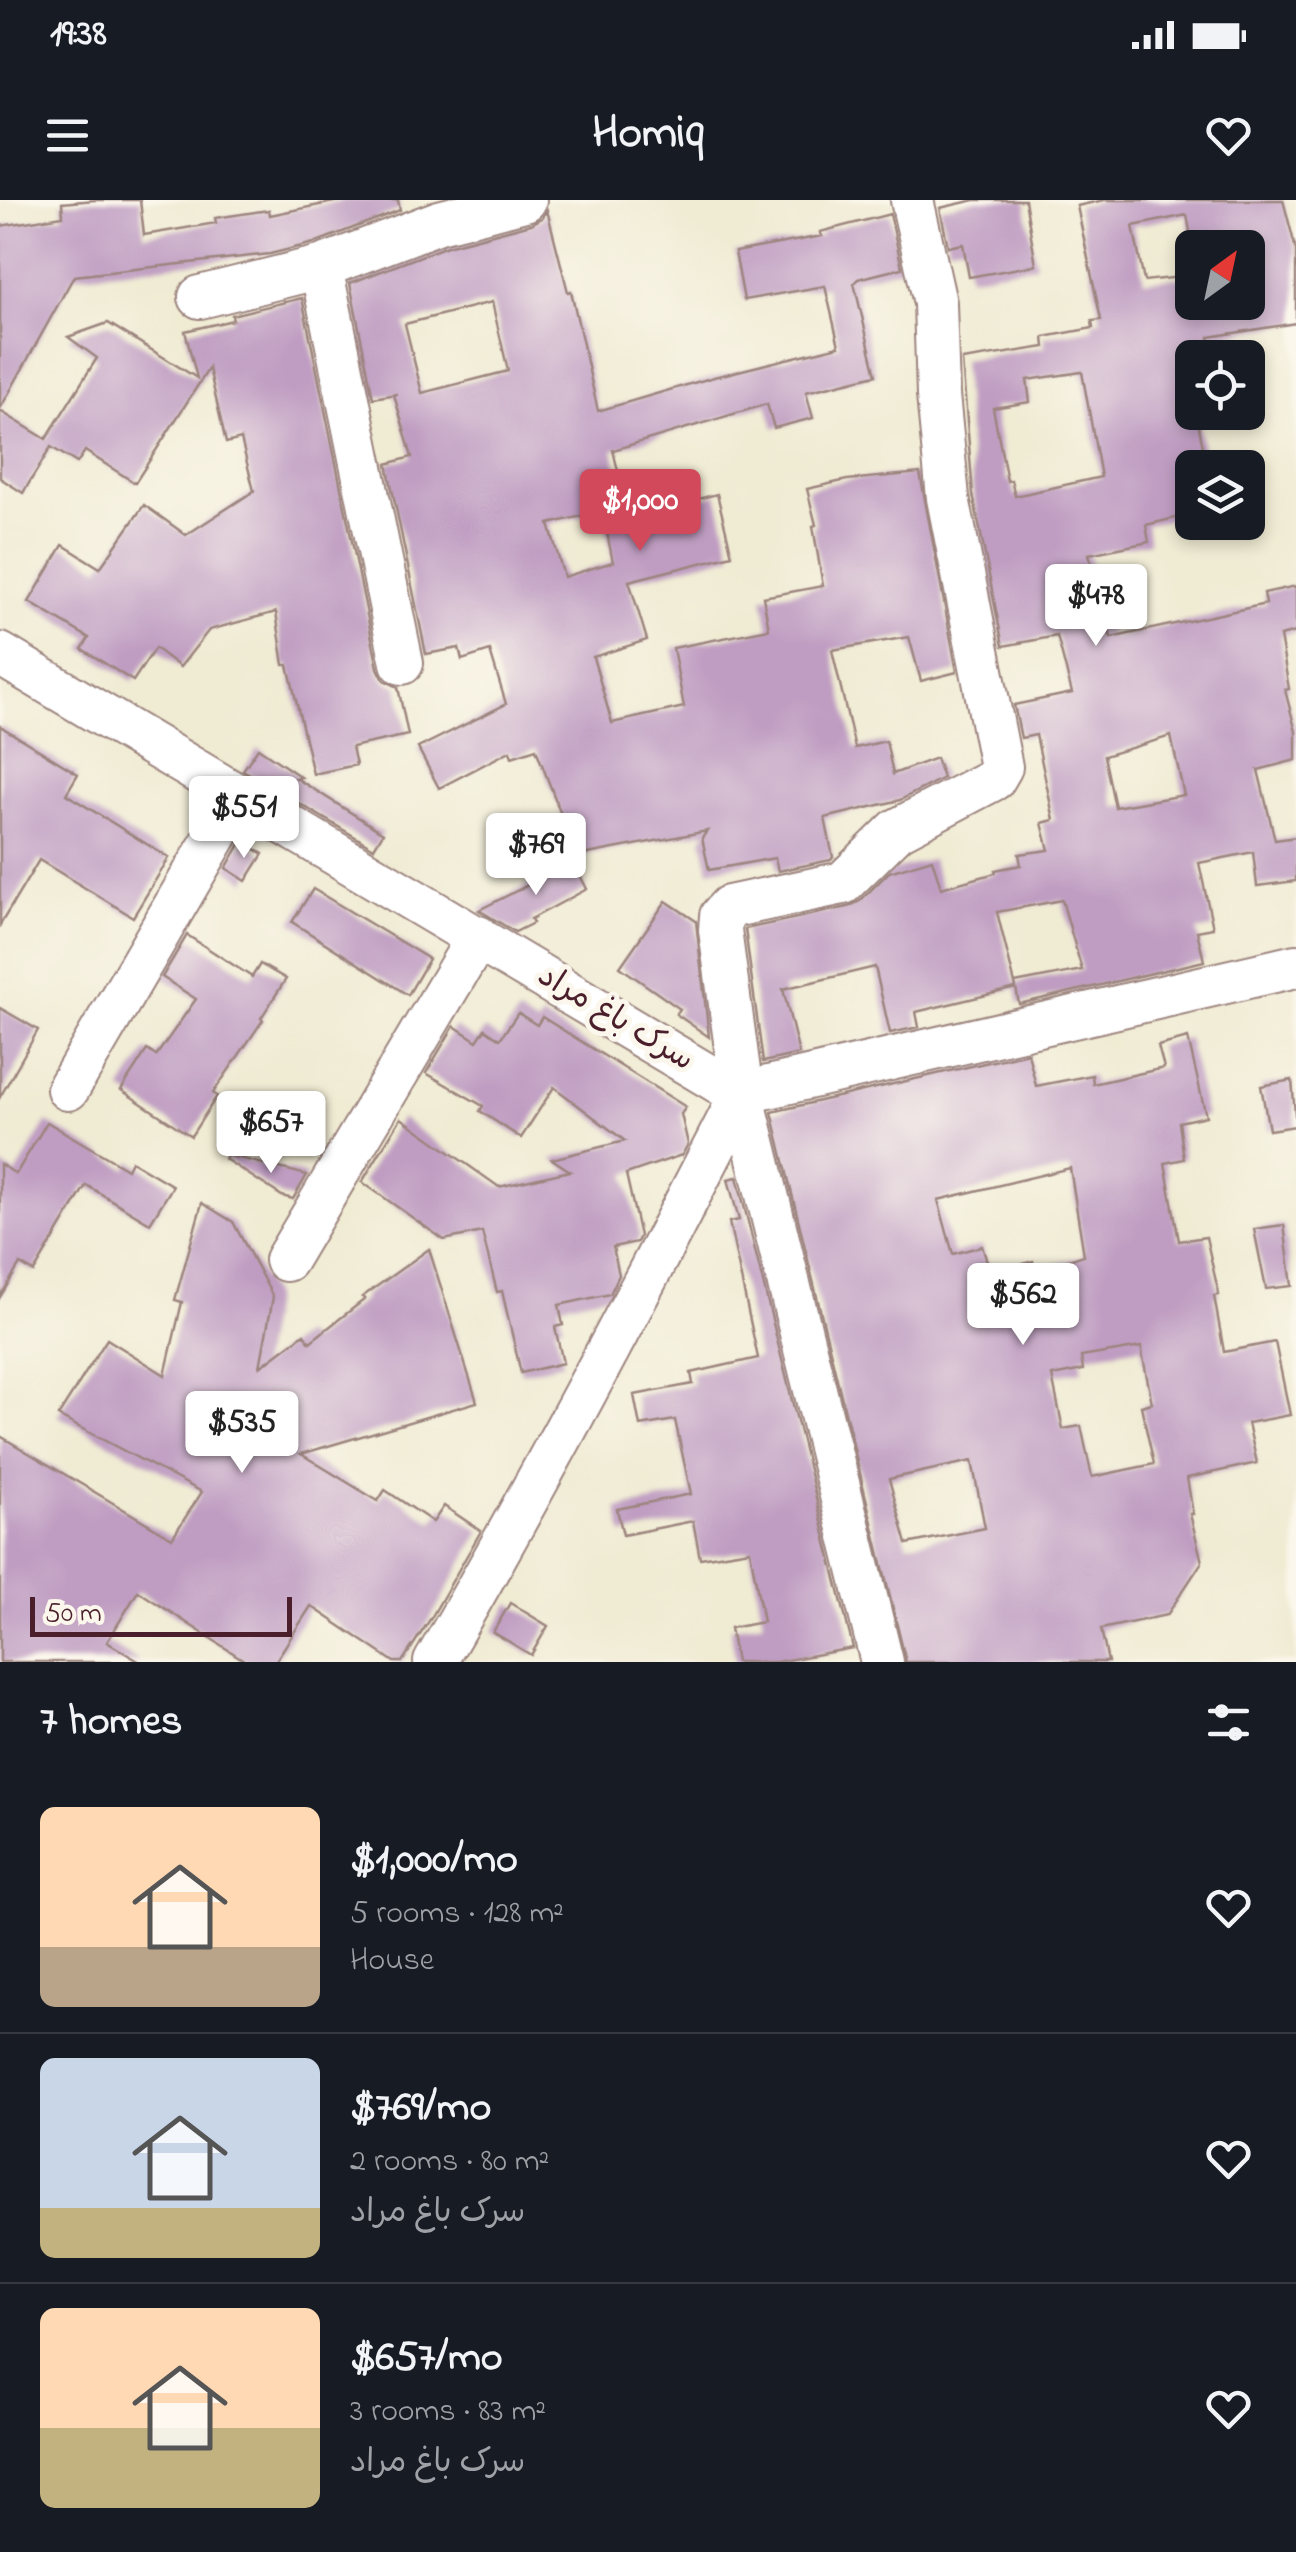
<!DOCTYPE html>
<html lang="en">
<head>
<meta charset="utf-8">
<style>
  body { margin:0; font-family:"Indie Flower","Playpen Sans Arabic",sans-serif; background:#242831; color:#f1f3f6; height:100vh; display:flex; flex-direction:column; font-size:38px; white-space:nowrap }
  * { box-sizing:border-box; margin:0 }
  p { font-size:32px; color:#9ea1a6 }
  .icon { flex:none; width:55px; height:55px; fill:none; stroke:currentColor; stroke-width:2; stroke-linecap:round; stroke-linejoin:round }
  .map { position:relative; height:1462px; overflow:hidden }
  .drawer { display:flex; flex-direction:column; background:#171b24; flex:1 }
  .drawer>* { flex:none }
  .needle { width:65px; rotate:33deg }
  .tools { position:absolute; left:1175px; top:30px; display:grid; gap:20px }
  .tools a { display:grid; place-items:center; width:90px; height:90px; border-radius:15px; background:#171b24; box-shadow:0 5px 15px #0003; font-size:50px }
  .scale { position:absolute; left:30px; bottom:25px; width:262px; box-sizing:border-box; padding-left:10px; border:5px solid #4a1f2b; border-top:0; font-size:28px; line-height:35px; white-space:nowrap; color:#4a1f2b; -webkit-text-stroke:8px #fbf7ec; paint-order:stroke }
  .price { position:absolute; translate:-50% -85px; padding:0 22px; border-radius:10px; background:#fff; color:#222; font-size:32px; line-height:65px; filter:drop-shadow(0 2px 5px #0008) }
  .price::after { content:''; position:absolute; left:50%; top:60px; width:30px; height:22px; margin-left:-15px; background:inherit; clip-path:polygon(0 0,100% 0,50% 100%) }
  .price.on { background:#d1495b; color:#fff }
  ul { padding:0; list-style:none }
  li { display:flex; align-items:center; gap:30px; height:250px; padding:0 40px }
  li+li { border-top:2px solid #363941 }
  li span { display:grid; place-items:center; flex:none; width:280px; height:200px; border-radius:15px; color:#555 }
  li>.icon { margin-inline-start:auto }
  span .icon { width:120px; height:120px; fill:#fffc; stroke-width:1 }
  li b { font-size:42px }
  h2 { display:flex; justify-content:space-between; align-items:center; height:120px; padding:0 40px; font-size:42px }
  .status { display:flex; justify-content:space-between; align-items:center; height:70px; padding:0 50px; background:#171b24; direction:ltr }
  .status svg { height:28px; fill:currentColor }
  header { display:flex; justify-content:space-between; align-items:center; height:130px; padding:0 40px; background:#171b24; font-size:45px; font-weight:800 }
  .map>svg:first-child { display:block }
  .building { fill:#bf9dc2; fill-rule:evenodd }
  .lines { fill:none; stroke-linecap:round; stroke-linejoin:round }
  .minor-casing { stroke:#9d857f; stroke-width:46 }
  .minor { stroke:#fff; stroke-width:42 }
  .labels { text-anchor:middle; dominant-baseline:central; stroke-width:10; stroke-linejoin:round; paint-order:stroke }
  .street-label { font-size:32px; fill:#4a1f2b; stroke:#fbf7ec }
</style>
</head>
<body>
<div class="status"><b>19:38</b><svg viewBox="0 0 49 12"><path d="M0 12V9h3v3zM5 12V6h3v6zM10 12V3h3v9zM15 12V0h3v12zM26 1h20v11H26zM47 4h2v5h-2z"/></svg></div>
<header><svg class="icon" aria-label="menu" viewBox="0 0 24 24"><path d="M4 6h16M4 12h16M4 18h16"/></svg>Homiq<svg class="icon" aria-label="heart" viewBox="0 0 24 24"><path d="M12 20l-8-8c-3-5 5-10 8-4 3-6 11-1 8 4z"/></svg></header>
<div class="map">
<svg width="1296" height="1462" viewBox="0 0 1296 1462">
  <rect width="100%" height="100%" fill="#fbf7ec"/>
  <filter id="ink" filterUnits="userSpaceOnUse"><feTurbulence type="fractalNoise" baseFrequency=".01" numOctaves="2"/><feDisplacementMap in="SourceGraphic" scale="20" xChannelSelector="R" yChannelSelector="G"/><feConvolveMatrix kernelMatrix="1 2 1 2 8 2 1 2 1" color-interpolation-filters="sRGB"/></filter>
  <filter id="wash" filterUnits="userSpaceOnUse"><feTurbulence type="fractalNoise" baseFrequency=".0048" numOctaves="4" result="noise"/><feDisplacementMap in="SourceGraphic" scale="40" xChannelSelector="R" yChannelSelector="G"/><feGaussianBlur stdDeviation="2.25" result="paint"/><feColorMatrix in="noise" values="0 0 0 0 0 0 0 0 0 0 0 0 0 0 0 0 0 1.4 0 .05"/><feComposite in="paint" operator="in"/></filter>
  <g filter="url(#wash)">
    <rect width="100%" height="100%" fill="#f0ebd3"/>
    <g id="blocks">
      <g class="building">
        <polygon points="95,0 140,0 144,35 216,23 215,18 269,10 270,15 344,0 398,0 400,10 314,43 270,54 74,76 0,209 0,26 63,16 62,3"/>
        <polygon points="975,0 1025,0 1036,65 969,77 963,44 948,47 940,8"/>
        <path d="M1104,0h179l13,50v73l-87,14 3,21h-20v54h4l11,56h-15v46l-46,11 3,17 -60,12 22,84 155,-34 -2,-11 32,-7v46l-16,4 9,53 -4,1 11,42v28l-38,10 17,70 21,-3v44l-39,5 -4,-34 -54,11 14,65 -16,3 7,30 -185,43 -3,-16 -100,24 3,15 -29,6 -15,-66 -92,22 16,65 -36,8 -18,-133 103,-22 12,-6 29,-29 43,-13 9,29 55,-15 -1,-3 26,-5 -2,-11 30,-4 -7,-27 12,-3 -18,-85 -15,3 -7,-33 58,-12 -15,-57 -54,10 -30,-152 -11,-134 83,-13 -1,-10 49,-9 -1,-7 9,-1 -24,-114zM1187,15l6,33h55v54h-56v-26l-48,5 -11,-55zM1082,172l19,105 -86,19 -4,-16 -4,1 -14,-73 37,-6 -3,-22zM1171,536l13,59 -69,12 -11,-51zM1062,700l20,70 -67,13 1,5 -19,-76z"/>
        <path d="M547,10l21,82 3,-1 27,120 116,-34 125,-31 -14,-60 -81,14 -9,-48 87,-16 -2,-4 70,-18 12,54 -44,11 -4,4 22,92 -70,17 7,26 -39,10 -7,-24 -154,46 13,55 -77,19 15,53 49,-15 -8,-39 112,-29 15,61 -103,26 18,59 -54,17 19,66 72,-16 -11,-59 96,-19 -6,-32 60,-11 -10,-60 3,-1 -9,-36 40,-9 73,-7 37,199 -36,9 -12,-44 -77,13 23,98 31,-7 7,33 43,-16 7,20 -43,22 -75,18 8,39 -2,3 -53,11 -3,-13 -66,12 -7,-32 5,-7 -130,25 -41,-107 -24,8 -2,-6 -71,37 -21,-40 88,-44 -16,-53 -28,9 -3,-12 -33,6 -39,-190 25,-7 -18,-62 3,-1 -24,4 -23,-115 97,-37 84,-22 11,-6zM492,102l16,69 -86,22 -17,-69z"/>
        <polygon points="302,98 378,468 384,480 398,487 408,535 352,547 356,565 313,574 288,465 284,465 276,412 209,430 180,467 155,448 133,481 82,449 89,438 29,402 63,345 100,368 144,305 186,335 254,291 241,239 226,243 209,168 135,283 85,251 77,263 51,247 23,293 0,278 0,211 46,239 97,158 68,137 108,123 197,178 185,131 233,120 232,115"/>
        <polygon points="0,526 78,574 66,594 169,658 133,717 39,660 0,725"/>
        <polygon points="258,548 301,577 296,578 383,633 374,648 243,570"/>
        <polygon points="242,641 263,654 246,681 226,668"/>
        <polygon points="573,662 587,689 531,719 533,723 515,732 479,710"/>
        <polygon points="313,689 429,759 408,795 292,722"/>
        <polygon points="666,701 696,721 709,837 676,814 680,809 620,767"/>
        <polygon points="187,735 252,777 260,764 286,779 261,818 263,820 213,893 217,896 191,936 121,890 147,850 156,856 196,799 162,777"/>
        <polygon points="0,808 38,830 0,897"/>
        <polygon points="518,813 537,825 542,817 686,907 681,914 688,944 682,955 626,974 640,1036 637,1042 613,1047 619,1075 610,1094 559,1105 563,1125 555,1127 563,1163 521,1173 502,1091 497,1092 482,1032 444,1040 362,982 401,918 499,987 570,971 552,959 625,941 554,887 521,938 480,911 483,906 426,873 454,826 477,841 485,829 500,839"/>
        <path d="M1188,838l18,78 -27,6 5,37 -19,4 14,78 27,-4 13,58 -5,1 10,56 51,-10 15,73 -42,8 9,40 -70,15 6,36h-3l12,48 -35,53 -66,14 7,33h-202l-134,-550 256,-59 8,33 56,-11 1,9 71,-16 -6,-22zM1070,968l14,87 -48,16 -3,-10 -42,13 -9,-28 -29,8 -15,-54zM1141,1147l11,56 -11,3 13,58 -62,13 -11,-51 -18,3 -11,-53 31,-6 -2,-13zM972,1261l13,67 -78,16 -18,-65z"/>
        <polygon points="1292,880 1296,926 1269,930 1261,886"/>
        <polygon points="47,922 127,969 131,961 173,986 150,1023 86,985 34,1072 20,1064 0,1097 0,964 16,974"/>
        <polygon points="227,955 307,975 293,999 282,996 225,959"/>
        <polygon points="737,977 853,1448 776,1462 736,1462 730,1428 763,1422 750,1350 700,1358 693,1321 623,1335 617,1309 691,1294 675,1220 640,1226 634,1195 693,1184 691,1173 758,1158 729,1022 739,1020 728,979"/>
        <polygon points="202,1003 233,1022 273,1097 260,1167 304,1134 310,1142 365,1099 362,1097 429,1049 477,1202 301,1254 378,1301 385,1290 433,1322 444,1306 481,1331 431,1418 402,1462 394,1462 311,1406 275,1462 247,1462 138,1391 107,1442 140,1462 0,1462 0,1236 172,1338 202,1292 58,1216 107,1139 165,1175 182,1102 175,1100"/>
        <polygon points="1284,1025 1292,1086 1266,1089 1254,1029"/>
        <polygon points="510,1403 548,1426 531,1455 493,1432"/>
      </g>
    </g>
  </g>
  <g filter="url(#ink)">
    <use href="#blocks" fill-opacity="0" stroke="#9d857f" stroke-width="2.5"/>
    <g class="lines">
      <g class="minor-casing">
        <g id="minor">
          <polyline points="321,67 402,463"/>
          <polyline points="200,97 321,67 439,22 525,0"/>
          <polyline points="0,454 727,887 742,893 1296,766"/>
          <polyline points="68,889 238,598"/>
          <polyline points="286,1060 478,737"/>
          <path d="M435,1462c109,-187 209,-377 307,-569"/>
          <polyline points="882,1462 742,893 720,730 721,716 729,707 843,683 897,630 994,579 1001,567 948,298 938,195 935,103 912,0"/>
        </g>
      </g>
      <use href="#minor" class="minor"/>
    </g>
  </g>
  <g class="labels">
    <g class="street-label">
      <text transform="translate(615 819) rotate(31)">سرک باغ مراد</text>
    </g>
  </g>
</svg>
<div class="tools">
<a><svg class="needle" viewBox="-14 -14 28 28"><path d="M0-13l5 13h-10z" fill="#e53935"/><path d="M0 13l5-13h-10z" fill="#9ea1a6"/></svg></a>
<a><svg class="icon" aria-label="locate" viewBox="0 0 24 24"><circle cx="12" cy="12" r="6"/><path d="M12 2v4M12 18v4M2 12h4M18 12h4"/></svg></a>
<a><svg class="icon" aria-label="layers" viewBox="0 0 24 24"><path d="M12 4l9 5-9 5-9-5zM3 14l9 5 9-5"/></svg></a>
</div>
<div class="scale">50 m</div>
<b class="price on" style="left:640px;top:354px">$1,000</b>
<b class="price" style="left:1096px;top:449px">$478</b>
<b class="price" style="left:244px;top:661px">$551</b>
<b class="price" style="left:536px;top:698px">$769</b>
<b class="price" style="left:271px;top:976px">$657</b>
<b class="price" style="left:1023px;top:1148px">$562</b>
<b class="price" style="left:242px;top:1276px">$535</b>
</div>
<section class="drawer">
<h2>7 homes<svg class="icon" aria-label="filters" viewBox="0 0 24 24"><path d="M4 7h16M4 17h16"/><circle cx="9" cy="7" r="2"/><circle cx="15" cy="17" r="2"/></svg></h2>
<ul>
<li><span style="background:linear-gradient(#ffd9b3 70%,#b9a48a 0)"><svg class="icon" aria-label="home" viewBox="0 0 24 24"><path d="M3 11l9-7 9 7M6 9v11h12V9"/></svg></span><div><b>$1,000/mo</b><p>5 rooms · 128 m²</p><p>House</p></div><svg class="icon" aria-label="heart" viewBox="0 0 24 24"><path d="M12 20l-8-8c-3-5 5-10 8-4 3-6 11-1 8 4z"/></svg></li>
<li><span style="background:linear-gradient(#c9d6e8 75%,#c2b280 0)"><svg class="icon" aria-label="home" viewBox="0 0 24 24"><path d="M3 11l9-7 9 7M6 9v11h12V9"/></svg></span><div><b>$769/mo</b><p>2 rooms · 80 m²</p><p>سرک باغ مراد</p></div><svg class="icon" aria-label="heart" viewBox="0 0 24 24"><path d="M12 20l-8-8c-3-5 5-10 8-4 3-6 11-1 8 4z"/></svg></li>
<li><span style="background:linear-gradient(#ffd9b3 60%,#c2b280 0)"><svg class="icon" aria-label="home" viewBox="0 0 24 24"><path d="M3 11l9-7 9 7M6 9v11h12V9"/></svg></span><div><b>$657/mo</b><p>3 rooms · 83 m²</p><p>سرک باغ مراد</p></div><svg class="icon" aria-label="heart" viewBox="0 0 24 24"><path d="M12 20l-8-8c-3-5 5-10 8-4 3-6 11-1 8 4z"/></svg></li>
</ul>
</section>
</body>
</html>
